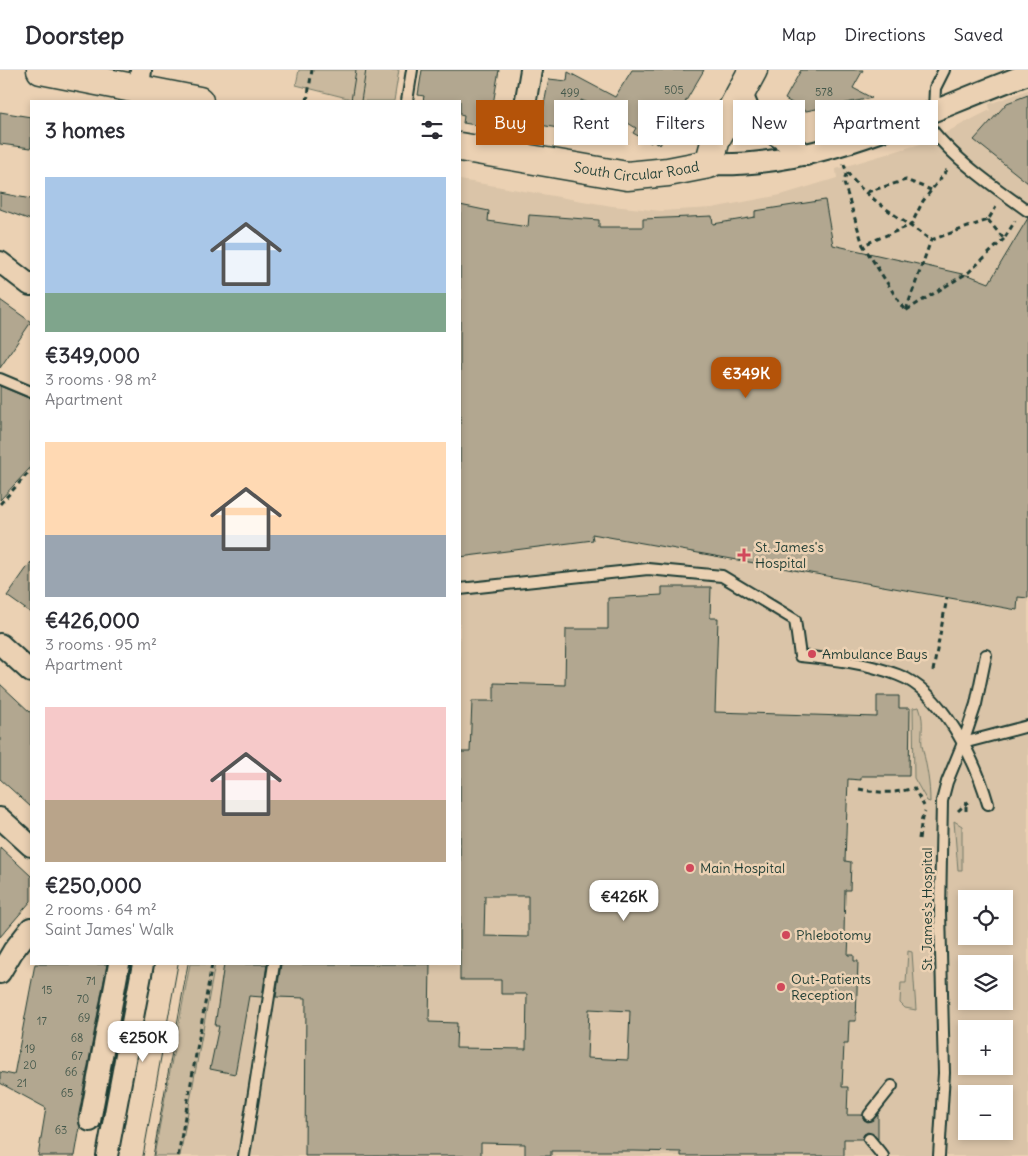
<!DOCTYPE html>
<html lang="en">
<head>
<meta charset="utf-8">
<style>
  body { margin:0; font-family:Delius,sans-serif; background:#f7f7f7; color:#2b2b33; height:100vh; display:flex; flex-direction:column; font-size:19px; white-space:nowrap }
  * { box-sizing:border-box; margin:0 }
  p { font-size:16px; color:#7c7c81 }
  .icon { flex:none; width:28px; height:28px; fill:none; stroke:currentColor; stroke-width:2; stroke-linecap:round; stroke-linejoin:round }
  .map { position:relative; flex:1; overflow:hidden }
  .details { position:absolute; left:30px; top:30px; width:431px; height:865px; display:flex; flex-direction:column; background:#fff; border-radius:0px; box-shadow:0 2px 8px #0003 }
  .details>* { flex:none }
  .banner { position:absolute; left:476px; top:30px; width:475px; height:45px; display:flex; gap:10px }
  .fabs { position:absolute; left:958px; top:820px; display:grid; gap:10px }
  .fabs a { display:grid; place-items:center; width:55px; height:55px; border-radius:0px; background:#fff; box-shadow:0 2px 8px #0003; font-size:25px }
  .price { position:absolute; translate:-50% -42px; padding:0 11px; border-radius:10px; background:#fff; color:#222; font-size:16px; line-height:32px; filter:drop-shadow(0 1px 2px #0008) }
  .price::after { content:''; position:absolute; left:50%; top:30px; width:15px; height:11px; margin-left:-8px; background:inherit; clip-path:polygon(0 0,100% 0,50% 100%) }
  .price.selected { background:#b45309; color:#fff }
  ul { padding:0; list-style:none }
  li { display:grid; align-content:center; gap:10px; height:265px; padding:0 15px }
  li span { display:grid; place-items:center; height:155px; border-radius:0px; color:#555 }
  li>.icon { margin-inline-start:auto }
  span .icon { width:90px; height:90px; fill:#fffc; stroke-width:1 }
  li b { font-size:21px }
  h2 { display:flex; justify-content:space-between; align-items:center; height:60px; padding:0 15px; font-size:21px }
  .pill { padding:0 18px; border-radius:0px; background:#fff; box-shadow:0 2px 8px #0003; font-size:18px; line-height:45px }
  .pill.selected { background:#b45309; color:#fff }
  header { display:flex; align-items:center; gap:30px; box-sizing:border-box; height:70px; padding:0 25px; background:#fff; border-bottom:1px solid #e1e1e2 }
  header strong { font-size:24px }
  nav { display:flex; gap:28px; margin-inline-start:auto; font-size:18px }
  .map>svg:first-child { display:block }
  .built { fill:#dac4a8; fill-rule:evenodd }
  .green { fill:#cab99e; stroke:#747b69 }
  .building { fill:#b2a790; stroke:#1f3d34; fill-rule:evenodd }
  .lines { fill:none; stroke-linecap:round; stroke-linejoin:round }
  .lane-casing { stroke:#1f3d34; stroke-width:14 }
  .street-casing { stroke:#1f3d34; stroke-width:24 }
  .secondary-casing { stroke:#1f3d34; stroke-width:31 }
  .path { stroke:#1f3d34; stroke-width:3; stroke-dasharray:5 4; stroke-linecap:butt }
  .lane { stroke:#ebd1b3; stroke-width:10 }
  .street { stroke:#ebd1b3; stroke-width:20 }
  .secondary { stroke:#ebd1b3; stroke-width:28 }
  .tram { stroke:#1f3d34; stroke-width:1 }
  .poi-dot { fill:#d1495b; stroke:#ebd1b3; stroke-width:2 }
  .labels { text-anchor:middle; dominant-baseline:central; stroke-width:5; stroke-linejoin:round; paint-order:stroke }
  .number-label { font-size:11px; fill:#44584b }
  .street-label { font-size:14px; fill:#1f3d34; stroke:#ebd1b3 }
  .poi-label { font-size:14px; fill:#1f3d34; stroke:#ebd1b3; text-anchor:start }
</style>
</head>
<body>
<header>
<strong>Doorstep</strong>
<nav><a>Map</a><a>Directions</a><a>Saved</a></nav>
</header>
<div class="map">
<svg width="1028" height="1086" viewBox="0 0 1028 1086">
  <rect width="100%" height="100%" fill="#ebd1b3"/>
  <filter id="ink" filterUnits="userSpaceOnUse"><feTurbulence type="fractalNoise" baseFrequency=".02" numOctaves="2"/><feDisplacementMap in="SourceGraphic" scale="10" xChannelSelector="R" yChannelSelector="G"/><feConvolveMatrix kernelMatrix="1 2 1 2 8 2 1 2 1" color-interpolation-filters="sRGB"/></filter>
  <g filter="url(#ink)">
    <path class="built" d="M1028,20v1066h-848l35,-192h245v-784l152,26 49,5 51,-3 69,-13 56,-17 -1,-9 91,-27 63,-32 -1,-6zM966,829h38v37h-38zM966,894h38v37h-38zM966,959h38v37h-38zM966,1024h38v37h-38z"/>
    <g class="green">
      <polygon points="299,0 399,0 394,31 359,31 296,15"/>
      <path d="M919,637c7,18 0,28 4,43 4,18 7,33 7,52l-3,-1 -13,-23 -1,-70z"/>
      <polygon points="954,751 962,756 962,800 958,800"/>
      <polygon points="908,881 912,882 916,940 905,938 900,933 901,913 906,913"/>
      <polygon points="190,894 215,894 180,1086 154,1086"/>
    </g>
    <g class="building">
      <polygon points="422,0 499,0 489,57 463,53 464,46 460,45 460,31 423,31 424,26 418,25"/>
      <polygon points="632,0 704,0 660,75 652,70 651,73 633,63 636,58 623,50 624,47 581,30 576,61 540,55 549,9 567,11 568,2 615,27"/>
      <polygon points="801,0 863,0 853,18 872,28 806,41 785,29"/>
      <polygon points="1028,25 1028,113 974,70 1007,33"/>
      <polygon points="0,42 31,47 31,78 0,74"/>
      <polygon points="0,123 31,129 31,150 0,139"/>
      <polygon points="825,130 833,175 971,206 989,213 1028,148 1028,528 1018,527 1017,540 592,464 593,470 460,487 460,135 489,141 488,151 528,157 529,145 599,150 599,157 643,157 643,149 712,146 713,154 755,147 755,141"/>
      <polygon points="0,230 31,252 0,298"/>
      <polygon points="0,316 31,329 31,397 0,430"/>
      <polygon points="31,492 31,543 7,526"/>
      <path d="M662,517h49l-1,31h8l-3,94 162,5v-21h22v12h11l-1,68h-48v4l-13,-1 -3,82 6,1 -1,28h-5l-1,44h5l-1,21h6v6h4l-2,60h-7l-1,23h-4l-2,43h6l-1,28h15l2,5 4,2 10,-7v24l-10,-7 -4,2 -2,5h-18v17h-163v-4l-47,-1h-83v5h-26v-12l-44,-1v13h-176l1,-158 -30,-1 5,-33h149l-1,58 28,1 -1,25 70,1 1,-55h-26v-14h-41v-228h10l2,-51h22v-18l71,2 1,-56h42v-31l54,-3zM485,826h43v41l-44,-1zM589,939l41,2 -2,49 -41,-2z"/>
      <polygon points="0,614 31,643 31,737 0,709"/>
      <polygon points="0,777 31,806 31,831 0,867"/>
      <polygon points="35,894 107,894 78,1049 80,1057 75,1086 38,1086 46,1038 0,1013 0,1002 14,1005"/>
      <polygon points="224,894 267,894 262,927 249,926 235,1004 210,999 219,956 215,956"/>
    </g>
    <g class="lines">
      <g class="lane-casing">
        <g id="lane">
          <polyline points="407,31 412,0"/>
          <polyline points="934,40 935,18 944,0"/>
          <path d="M922,45c20,36 72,72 106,96"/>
          <polyline points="0,309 31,322"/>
          <path d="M460,519l188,-20 74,7 73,44 5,36c33,3 67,7 98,19 44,16 78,86 90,129"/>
          <polyline points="963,673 1028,656"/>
          <polyline points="869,1045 892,1016"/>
          <polyline points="869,1069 883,1086"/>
          <polyline points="244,1086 274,894"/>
          <polyline points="939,1086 944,1003 940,842 942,731 947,712 963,673 976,634 986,585"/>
        </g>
      </g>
      <g class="street-casing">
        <g id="street">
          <polyline points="139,19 141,0"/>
          <polyline points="741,21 750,43 777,66 806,85"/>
          <polyline points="516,87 531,0"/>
          <path d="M709,94c112,5 216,-53 319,-90"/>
          <polyline points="0,192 30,215"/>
          <polyline points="0,574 31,602"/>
          <polyline points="0,748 31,776"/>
          <polyline points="0,903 13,881 31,858"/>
          <polyline points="90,1051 119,894"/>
          <polyline points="107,1086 143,894"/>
        </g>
      </g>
      <g class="secondary-casing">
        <g id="secondary">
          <polyline points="41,0 199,31"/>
          <path id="s1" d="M460,77l167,29 41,-4 41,-8 7,-25 37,-69"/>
        </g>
      </g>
      <g class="path">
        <polyline points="307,31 312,0"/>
        <path d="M844,94c4,23 66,61 87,76l57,-20 8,-13"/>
        <polyline points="947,100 923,131 911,155 863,175 905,241 969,202 1004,169"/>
        <polyline points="846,104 844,113 863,175"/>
        <polyline points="867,122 906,110 931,120"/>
        <polyline points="988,150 1004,169 1015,151"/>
        <polyline points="906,240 931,170"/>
        <polyline points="0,434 31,400"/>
        <polyline points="933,601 947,528"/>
        <path d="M859,719c19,4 36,5 55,-1l10,18"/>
        <polyline points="958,741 970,730"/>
        <polyline points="966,741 966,732"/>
        <polyline points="919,769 922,748 925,742"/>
        <polyline points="178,1086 212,894"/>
      </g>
      <use href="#lane" class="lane"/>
      <use href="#street" class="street"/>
      <use href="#secondary" class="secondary"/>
      <g class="tram">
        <polyline points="351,31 356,0"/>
        <polyline points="361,31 366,0"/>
        <polyline points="143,1086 178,894"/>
        <polyline points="153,1086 188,894"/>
      </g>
    </g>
  </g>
  <g class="poi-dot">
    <path d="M741.5 477.5h5v5h5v5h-5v5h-5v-5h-5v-5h5z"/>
    <circle cx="812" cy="584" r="5"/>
    <circle cx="690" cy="798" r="5"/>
    <circle cx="786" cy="865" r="5"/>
    <circle cx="781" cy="917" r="5"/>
  </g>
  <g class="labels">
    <g class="number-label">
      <text x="674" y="20">505</text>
      <text x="824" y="22">578</text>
      <text x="570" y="23">499</text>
      <text x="91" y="911">71</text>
      <text x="47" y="920">15</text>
      <text x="83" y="929">70</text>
      <text x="84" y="948">69</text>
      <text x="42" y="951">17</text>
      <text x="77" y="968">68</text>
      <text x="30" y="979">19</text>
      <text x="77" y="986">67</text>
      <text x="30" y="995">20</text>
      <text x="71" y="1002">66</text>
      <text x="22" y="1013">21</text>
      <text x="67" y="1023">65</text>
      <text x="61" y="1060">63</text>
    </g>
    <g class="street-label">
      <text stroke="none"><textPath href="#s1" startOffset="179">South Circular Road</textPath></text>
      <text transform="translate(927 839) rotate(-90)">St. James's Hospital</text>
    </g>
    <g class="poi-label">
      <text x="755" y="477">St. James's<tspan x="755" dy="16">Hospital</tspan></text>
      <text x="822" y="584">Ambulance Bays</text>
      <text x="700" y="798">Main Hospital</text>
      <text x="796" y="865">Phlebotomy</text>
      <text x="791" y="909">Out-Patients<tspan x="791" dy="16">Reception</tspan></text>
    </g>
  </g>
</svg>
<div class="fabs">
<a><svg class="icon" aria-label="locate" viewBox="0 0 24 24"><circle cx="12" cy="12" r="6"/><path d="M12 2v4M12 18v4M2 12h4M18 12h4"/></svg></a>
<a><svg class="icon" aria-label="layers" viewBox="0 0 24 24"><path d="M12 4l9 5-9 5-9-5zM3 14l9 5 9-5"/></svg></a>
<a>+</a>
<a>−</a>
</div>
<b class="price selected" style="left:746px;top:329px">€349K</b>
<b class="price" style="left:624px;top:852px">€426K</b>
<b class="price" style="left:143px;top:993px">€250K</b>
<div class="banner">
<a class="pill selected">Buy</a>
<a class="pill">Rent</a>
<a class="pill">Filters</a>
<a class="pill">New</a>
<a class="pill">Apartment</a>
</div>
<section class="details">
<h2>3 homes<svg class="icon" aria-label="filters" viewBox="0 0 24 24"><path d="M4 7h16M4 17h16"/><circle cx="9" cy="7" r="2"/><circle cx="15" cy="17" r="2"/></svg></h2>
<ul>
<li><span style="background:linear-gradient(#a9c7e8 75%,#7fa58c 0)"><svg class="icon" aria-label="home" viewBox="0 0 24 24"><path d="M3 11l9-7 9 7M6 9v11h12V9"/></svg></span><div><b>€349,000</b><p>3 rooms · 98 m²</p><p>Apartment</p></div></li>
<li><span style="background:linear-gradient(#ffd9b3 60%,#9aa5b1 0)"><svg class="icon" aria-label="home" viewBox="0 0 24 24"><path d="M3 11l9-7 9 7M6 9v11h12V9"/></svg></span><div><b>€426,000</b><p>3 rooms · 95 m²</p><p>Apartment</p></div></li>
<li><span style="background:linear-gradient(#f6c9c9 60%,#b9a48a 0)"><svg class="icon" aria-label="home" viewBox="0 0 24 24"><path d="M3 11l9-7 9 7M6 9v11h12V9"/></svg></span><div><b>€250,000</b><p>2 rooms · 64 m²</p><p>Saint James' Walk</p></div></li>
</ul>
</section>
</div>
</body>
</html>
